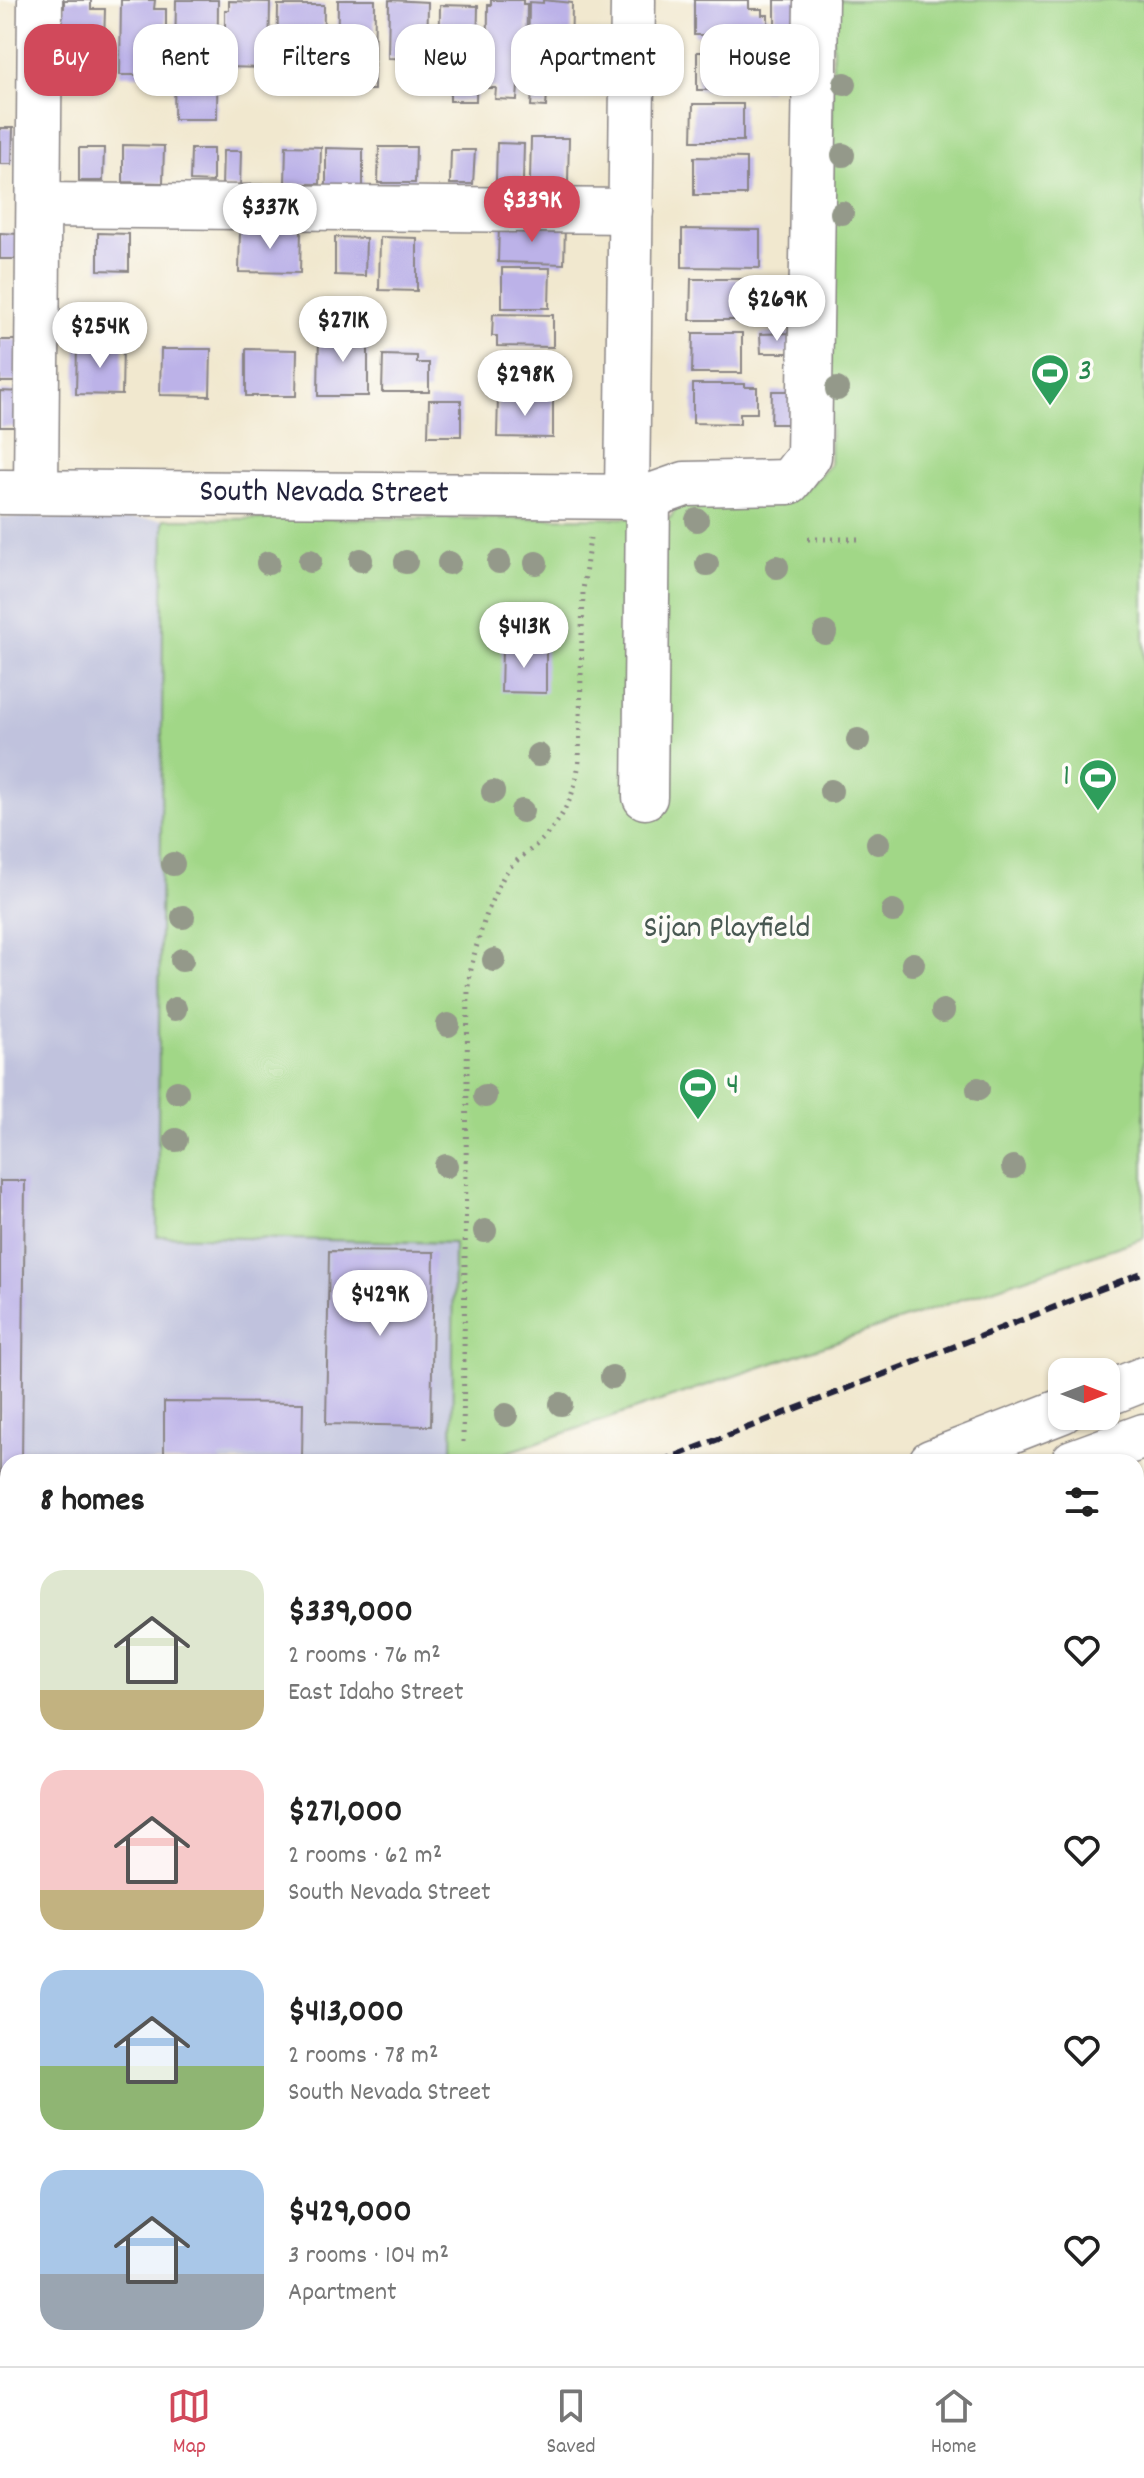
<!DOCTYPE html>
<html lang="en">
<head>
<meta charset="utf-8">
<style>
  body { margin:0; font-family:Dekko,sans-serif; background:#f6f6f6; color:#222; height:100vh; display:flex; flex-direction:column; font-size:30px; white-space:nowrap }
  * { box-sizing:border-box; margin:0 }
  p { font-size:26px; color:#767676 }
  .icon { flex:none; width:44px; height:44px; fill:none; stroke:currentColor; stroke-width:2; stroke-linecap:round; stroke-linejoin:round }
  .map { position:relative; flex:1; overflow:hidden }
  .details { position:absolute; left:0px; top:1454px; width:1144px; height:912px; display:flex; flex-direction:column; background:#fff; border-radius:24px 24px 0 0; box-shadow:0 2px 6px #0004 }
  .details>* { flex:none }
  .banner { position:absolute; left:24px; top:24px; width:1096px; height:72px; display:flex; gap:16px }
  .needle { width:52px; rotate:90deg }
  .tools { position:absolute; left:1048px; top:1358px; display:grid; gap:16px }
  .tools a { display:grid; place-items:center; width:72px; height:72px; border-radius:16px; background:#fff; box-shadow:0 2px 6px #0004; font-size:40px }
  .price { position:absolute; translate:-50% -68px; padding:0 18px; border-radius:28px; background:#fff; color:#222; font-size:26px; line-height:52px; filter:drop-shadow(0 2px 4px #0008) }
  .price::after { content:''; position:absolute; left:50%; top:48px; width:24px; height:18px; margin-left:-12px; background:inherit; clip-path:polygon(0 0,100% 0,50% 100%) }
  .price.current { background:#d1495b; color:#fff }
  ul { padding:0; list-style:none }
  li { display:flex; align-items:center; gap:24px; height:200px; padding:0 40px }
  li span { display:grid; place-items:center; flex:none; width:224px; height:160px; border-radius:24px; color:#555 }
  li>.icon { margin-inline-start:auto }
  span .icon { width:96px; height:96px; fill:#fffc; stroke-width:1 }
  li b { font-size:34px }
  h2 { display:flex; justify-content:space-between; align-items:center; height:96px; padding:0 40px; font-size:34px }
  .tag { padding:0 28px; border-radius:24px; background:#fff; box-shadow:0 2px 6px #0004; font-size:28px; line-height:72px }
  .tag.current { background:#d1495b; color:#fff }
  .tabs { display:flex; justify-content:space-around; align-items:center; height:112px; border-top:2px solid #e0e0e0; background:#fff; font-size:22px; color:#767676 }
  .tabs a { display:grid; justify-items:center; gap:4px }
  .tabs .current { color:#d1495b }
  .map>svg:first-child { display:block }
  .industrial { fill:#c0c2dd }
  .green { fill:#a1d787; stroke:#627c61; stroke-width:2 }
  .building { fill:#bcb2e8 }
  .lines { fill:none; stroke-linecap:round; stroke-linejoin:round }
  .minor-casing { stroke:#8a8585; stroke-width:47 }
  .major-casing { stroke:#8a8585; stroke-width:47 }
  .path { stroke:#8a8585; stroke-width:5; stroke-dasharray:2 6; stroke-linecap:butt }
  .minor { stroke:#fff; stroke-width:44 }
  .major { stroke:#fff; stroke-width:44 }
  .rail { stroke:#22223b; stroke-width:6; stroke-dasharray:12 6; stroke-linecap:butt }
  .tree { fill:#94998a }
  .labels { text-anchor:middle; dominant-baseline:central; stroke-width:7; stroke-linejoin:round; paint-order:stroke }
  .leisure-label { font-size:32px; fill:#27864d; stroke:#fdfcf7; text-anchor:start }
  .street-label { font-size:32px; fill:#22223b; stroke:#fdfcf7 }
  .park-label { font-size:32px; fill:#485852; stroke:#fdfcf7 }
</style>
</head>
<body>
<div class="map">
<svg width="1144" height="2366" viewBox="0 0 1144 2366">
  <rect width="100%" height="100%" fill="#fdfcf7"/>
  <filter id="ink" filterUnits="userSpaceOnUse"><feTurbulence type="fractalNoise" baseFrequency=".0125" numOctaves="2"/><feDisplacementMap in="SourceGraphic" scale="16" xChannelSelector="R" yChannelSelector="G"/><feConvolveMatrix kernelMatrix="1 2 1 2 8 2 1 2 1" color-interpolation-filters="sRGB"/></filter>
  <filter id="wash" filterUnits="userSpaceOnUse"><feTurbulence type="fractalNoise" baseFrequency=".006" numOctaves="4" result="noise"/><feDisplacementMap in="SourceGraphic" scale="32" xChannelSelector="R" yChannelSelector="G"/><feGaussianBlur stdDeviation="1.8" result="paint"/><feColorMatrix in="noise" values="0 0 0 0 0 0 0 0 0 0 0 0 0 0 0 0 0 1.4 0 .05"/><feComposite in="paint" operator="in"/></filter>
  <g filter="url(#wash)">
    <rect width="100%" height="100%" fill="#f1e8cf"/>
    <polygon class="industrial" points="0,517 164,519 157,1236 454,1243 452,1462 8,1462 8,1657 0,1660"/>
    <g class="green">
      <polygon points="833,0 1144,0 1144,1238 479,1462 452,1462 454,1243 157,1236 164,519 670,518 684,497 797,497 830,465"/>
      <polygon points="8,1954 8,2081 0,2081 0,1957"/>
    </g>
    <g id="blocks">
      <g class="building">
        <polygon points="64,0 91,0 91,9 105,9 103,78 57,78 57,8 64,8"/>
        <polygon points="121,0 155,0 154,9 166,9 166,75 120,75"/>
        <polygon points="176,0 218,0 217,119 174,119"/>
        <polygon points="338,0 375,0 374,90 337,90"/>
        <polygon points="389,0 428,2 427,59 388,58"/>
        <polygon points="491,0 523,0 523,4 527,4 526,87 518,86 517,100 495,99 496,88 487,88 488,5 491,5"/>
        <polygon points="543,0 572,3 571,62 554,62 554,76 528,76 529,2 543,3"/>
        <polygon points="694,0 749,0 749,9 762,9 762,15 768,15 768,35 694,35"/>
        <polygon points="775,0 798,0 797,34 775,34"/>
        <polygon points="229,1 270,2 269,68 225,67 225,10 229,10"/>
        <polygon points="278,5 324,5 323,74 277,73"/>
        <polygon points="440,5 478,6 476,101 450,101 450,87 439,87"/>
        <polygon points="697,52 748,52 748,64 770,64 770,90 697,90"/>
        <polygon points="532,93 547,93 546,107 531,106"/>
        <polygon points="693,104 743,104 743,141 692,141"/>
        <polygon points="0,128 13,128 12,164 0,164"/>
        <polygon points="531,138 569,138 568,182 530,181"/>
        <polygon points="497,143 524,144 523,181 496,180"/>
        <polygon points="123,145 164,146 163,183 123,182"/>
        <polygon points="286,146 321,147 320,184 285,184"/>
        <polygon points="379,147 416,147 415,183 378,183"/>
        <polygon points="79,148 104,148 103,181 79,181"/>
        <polygon points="326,148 363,149 363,187 326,187"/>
        <polygon points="191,149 213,149 213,182 190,181"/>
        <polygon points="451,150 475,150 473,184 450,184"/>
        <polygon points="223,151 241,151 240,188 222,187"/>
        <polygon points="694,157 746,158 746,195 694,195"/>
        <polygon points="499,225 565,226 564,264 498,262"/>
        <polygon points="240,229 301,230 300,273 239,272"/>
        <polygon points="682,229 760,230 760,268 682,267"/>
        <polygon points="0,233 18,234 18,259 0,259"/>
        <polygon points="98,233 129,234 129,271 98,270"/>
        <polygon points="335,237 366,238 365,276 335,275"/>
        <polygon points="380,237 417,238 417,291 379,290"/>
        <polygon points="502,268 550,268 549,308 502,308"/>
        <polygon points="691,279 746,279 746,288 757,288 757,308 744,308 744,320 690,320"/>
        <polygon points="493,314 553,315 553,347 497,346 497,336 492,336"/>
        <polygon points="319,332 368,333 368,396 318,396"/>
        <polygon points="693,333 742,333 742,373 692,373"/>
        <polygon points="792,333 793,353 761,353 760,334"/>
        <rect x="0" y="340" width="18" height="42"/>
        <polygon points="77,344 123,345 122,395 76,394"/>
        <polygon points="161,349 211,349 210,396 160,395"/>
        <polygon points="246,349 297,350 296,396 246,396"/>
        <polygon points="383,355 417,356 417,363 429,363 429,392 382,392"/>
        <polygon points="500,356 564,357 564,392 487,390 487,369 500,369"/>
        <polygon points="693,384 745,384 745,387 757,387 757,413 740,413 740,424 693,423"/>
        <polygon points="0,391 21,392 20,427 0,427"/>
        <polygon points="772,391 792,391 792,424 771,424"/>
        <polygon points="498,397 553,398 553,438 497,437"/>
        <polygon points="429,400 461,400 461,436 428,436"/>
        <polygon points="502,648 546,648 546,693 501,692"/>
        <polygon points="0,1181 25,1181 22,1462 8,1462 8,1561 0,1561"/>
        <polygon points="329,1251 434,1252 431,1426 326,1424"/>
        <polygon points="164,1402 303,1403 302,1457 220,1457 220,1462 164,1462"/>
        <polygon points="1136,1649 1144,1650 1144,1747 1136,1745"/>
        <polygon points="1136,1782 1144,1784 1144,1876 1136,1875"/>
        <rect x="1136" y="2003" width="8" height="63"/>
        <polygon points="1143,2322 1144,2323 1144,2360 1136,2358 1136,2348"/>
        <rect x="46" y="2358" width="101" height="8"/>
        <rect x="199" y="2358" width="38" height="8"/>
        <rect x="510" y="2358" width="38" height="8"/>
      </g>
    </g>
  </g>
  <g filter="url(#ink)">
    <use href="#blocks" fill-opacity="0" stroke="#8a8585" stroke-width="2"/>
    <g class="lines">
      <g class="minor-casing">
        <g id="minor">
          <polyline points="40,205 631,211"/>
          <path id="s1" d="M0,492l648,5 37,-13 104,-2 20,-26 7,-456"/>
          <polyline points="36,492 40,0"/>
          <polyline points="627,497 633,0"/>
          <polyline points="645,797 648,497"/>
          <polyline points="1136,1515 1144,1512"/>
          <polyline points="1136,1627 1144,1615"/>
          <polyline points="1136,1913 1144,1915"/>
          <polyline points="1136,2148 1144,2148"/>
          <polyline points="0,2149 8,2149"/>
          <polyline points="254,2366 254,2358"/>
        </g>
      </g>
      <g class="major-casing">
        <g id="major">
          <polyline points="1106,1394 1144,1379"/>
          <polyline points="931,1462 1062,1411"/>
          <polyline points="1073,1462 1144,1436"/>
          <polyline points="0,1828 8,1825"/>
          <polyline points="0,1902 8,1898"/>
        </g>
      </g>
      <g class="path">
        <polyline points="808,539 862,539"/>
        <path d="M463,1442l5,-455c4,-33 21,-88 39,-116 7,-10 19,-17 28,-25 27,-24 40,-49 44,-85l4,-171 7,-52"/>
      </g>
      <use href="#minor" class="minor"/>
      <use href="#major" class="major"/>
      <g class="rail">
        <polyline points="660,1462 1144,1272"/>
        <polyline points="0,1682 8,1681"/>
        <polyline points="0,1697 8,1695"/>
      </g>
    </g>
    <g class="tree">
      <circle cx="845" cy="84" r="12"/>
      <circle cx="843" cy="155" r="12"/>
      <circle cx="842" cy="213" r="12"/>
      <circle cx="837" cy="389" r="12"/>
      <circle cx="697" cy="520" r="12"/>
      <circle cx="361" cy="560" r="12"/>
      <circle cx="310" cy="561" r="12"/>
      <circle cx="406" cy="562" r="12"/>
      <circle cx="499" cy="562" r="12"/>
      <circle cx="268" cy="563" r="12"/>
      <circle cx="449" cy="563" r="12"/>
      <circle cx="536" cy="563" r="12"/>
      <circle cx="707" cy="564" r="12"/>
      <circle cx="777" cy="567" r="12"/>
      <circle cx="825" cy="633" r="12"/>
      <circle cx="858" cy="740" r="12"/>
      <circle cx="538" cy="755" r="12"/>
      <circle cx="831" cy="791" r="12"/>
      <circle cx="493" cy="792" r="12"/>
      <circle cx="522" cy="811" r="12"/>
      <circle cx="878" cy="843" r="12"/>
      <circle cx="173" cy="864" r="12"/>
      <circle cx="893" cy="911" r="12"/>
      <circle cx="183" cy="917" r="12"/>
      <circle cx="182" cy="960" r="12"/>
      <circle cx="494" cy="960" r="12"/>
      <circle cx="913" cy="964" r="12"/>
      <circle cx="175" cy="1009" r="12"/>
      <circle cx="943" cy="1011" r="12"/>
      <circle cx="448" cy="1025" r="12"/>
      <circle cx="978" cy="1089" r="12"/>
      <circle cx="177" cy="1092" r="12"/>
      <circle cx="485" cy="1096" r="12"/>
      <circle cx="176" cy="1140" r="12"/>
      <circle cx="446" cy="1166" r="12"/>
      <circle cx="1013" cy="1167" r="12"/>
      <circle cx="485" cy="1231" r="12"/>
      <circle cx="612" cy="1377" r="12"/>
      <circle cx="561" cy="1404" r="12"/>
      <circle cx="506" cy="1415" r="12"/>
    </g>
  </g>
  <defs>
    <g id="stadium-pin" transform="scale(2)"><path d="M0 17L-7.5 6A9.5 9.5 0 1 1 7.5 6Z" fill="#2e9e5b" stroke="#fdfcf7"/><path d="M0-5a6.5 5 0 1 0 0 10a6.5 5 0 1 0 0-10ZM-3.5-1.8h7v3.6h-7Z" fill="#fff"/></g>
  </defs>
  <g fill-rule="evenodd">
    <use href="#stadium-pin" x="1050" y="373"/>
    <use href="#stadium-pin" x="1098" y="778"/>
    <use href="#stadium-pin" x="698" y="1087"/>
  </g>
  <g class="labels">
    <g class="leisure-label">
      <text x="1078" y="373">3</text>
      <text x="1070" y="778" text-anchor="end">1</text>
      <text x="726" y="1087">4</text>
    </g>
    <g class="street-label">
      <text stroke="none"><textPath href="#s1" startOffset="324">South Nevada Street</textPath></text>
    </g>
    <g class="park-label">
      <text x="727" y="930">Sijan Playfield</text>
    </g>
  </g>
</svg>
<div class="tools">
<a><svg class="needle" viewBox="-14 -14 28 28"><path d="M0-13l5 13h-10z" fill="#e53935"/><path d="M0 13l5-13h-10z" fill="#767676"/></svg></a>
</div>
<b class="price current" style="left:532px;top:244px">$339K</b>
<b class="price" style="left:270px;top:251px">$337K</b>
<b class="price" style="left:777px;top:343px">$269K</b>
<b class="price" style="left:343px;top:364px">$271K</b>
<b class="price" style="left:100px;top:370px">$254K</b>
<b class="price" style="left:525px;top:418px">$298K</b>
<b class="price" style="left:524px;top:670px">$413K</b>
<b class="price" style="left:380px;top:1338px">$429K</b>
<div class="banner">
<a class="tag current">Buy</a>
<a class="tag">Rent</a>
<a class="tag">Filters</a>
<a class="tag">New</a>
<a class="tag">Apartment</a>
<a class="tag">House</a>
</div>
<section class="details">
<h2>8 homes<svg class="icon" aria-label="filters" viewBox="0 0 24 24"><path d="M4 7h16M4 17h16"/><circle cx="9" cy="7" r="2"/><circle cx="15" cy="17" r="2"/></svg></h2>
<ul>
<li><span style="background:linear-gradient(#dfe7d0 75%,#c2b280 0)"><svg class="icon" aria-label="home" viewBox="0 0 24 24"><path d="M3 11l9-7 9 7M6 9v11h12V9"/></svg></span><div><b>$339,000</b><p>2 rooms · 76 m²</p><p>East Idaho Street</p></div><svg class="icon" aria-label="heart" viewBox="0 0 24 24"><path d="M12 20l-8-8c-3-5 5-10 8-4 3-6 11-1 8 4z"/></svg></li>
<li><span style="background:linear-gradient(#f6c9c9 75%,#c2b280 0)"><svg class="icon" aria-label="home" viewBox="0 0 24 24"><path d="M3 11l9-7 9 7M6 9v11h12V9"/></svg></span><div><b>$271,000</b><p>2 rooms · 62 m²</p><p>South Nevada Street</p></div><svg class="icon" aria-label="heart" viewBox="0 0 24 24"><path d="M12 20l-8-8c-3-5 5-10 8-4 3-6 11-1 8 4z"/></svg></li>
<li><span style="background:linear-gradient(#a9c7e8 60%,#8fb573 0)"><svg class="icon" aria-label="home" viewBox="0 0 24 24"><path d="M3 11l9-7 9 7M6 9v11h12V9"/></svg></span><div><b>$413,000</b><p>2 rooms · 78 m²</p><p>South Nevada Street</p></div><svg class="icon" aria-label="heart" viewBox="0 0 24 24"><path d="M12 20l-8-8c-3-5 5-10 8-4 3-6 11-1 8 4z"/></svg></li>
<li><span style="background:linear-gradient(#a9c7e8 65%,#9aa5b1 0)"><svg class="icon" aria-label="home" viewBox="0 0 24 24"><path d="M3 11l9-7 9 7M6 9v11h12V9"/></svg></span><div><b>$429,000</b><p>3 rooms · 104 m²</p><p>Apartment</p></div><svg class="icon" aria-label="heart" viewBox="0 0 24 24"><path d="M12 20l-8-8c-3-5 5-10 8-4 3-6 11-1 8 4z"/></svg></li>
</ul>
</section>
</div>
<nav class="tabs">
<a class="current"><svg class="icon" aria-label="map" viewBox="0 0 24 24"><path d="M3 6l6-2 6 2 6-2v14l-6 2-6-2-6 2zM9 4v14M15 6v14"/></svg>Map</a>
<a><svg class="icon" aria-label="saved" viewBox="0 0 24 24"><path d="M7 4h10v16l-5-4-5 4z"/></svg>Saved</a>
<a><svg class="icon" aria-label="home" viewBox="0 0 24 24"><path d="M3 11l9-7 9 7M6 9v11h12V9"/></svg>Home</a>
</nav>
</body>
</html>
